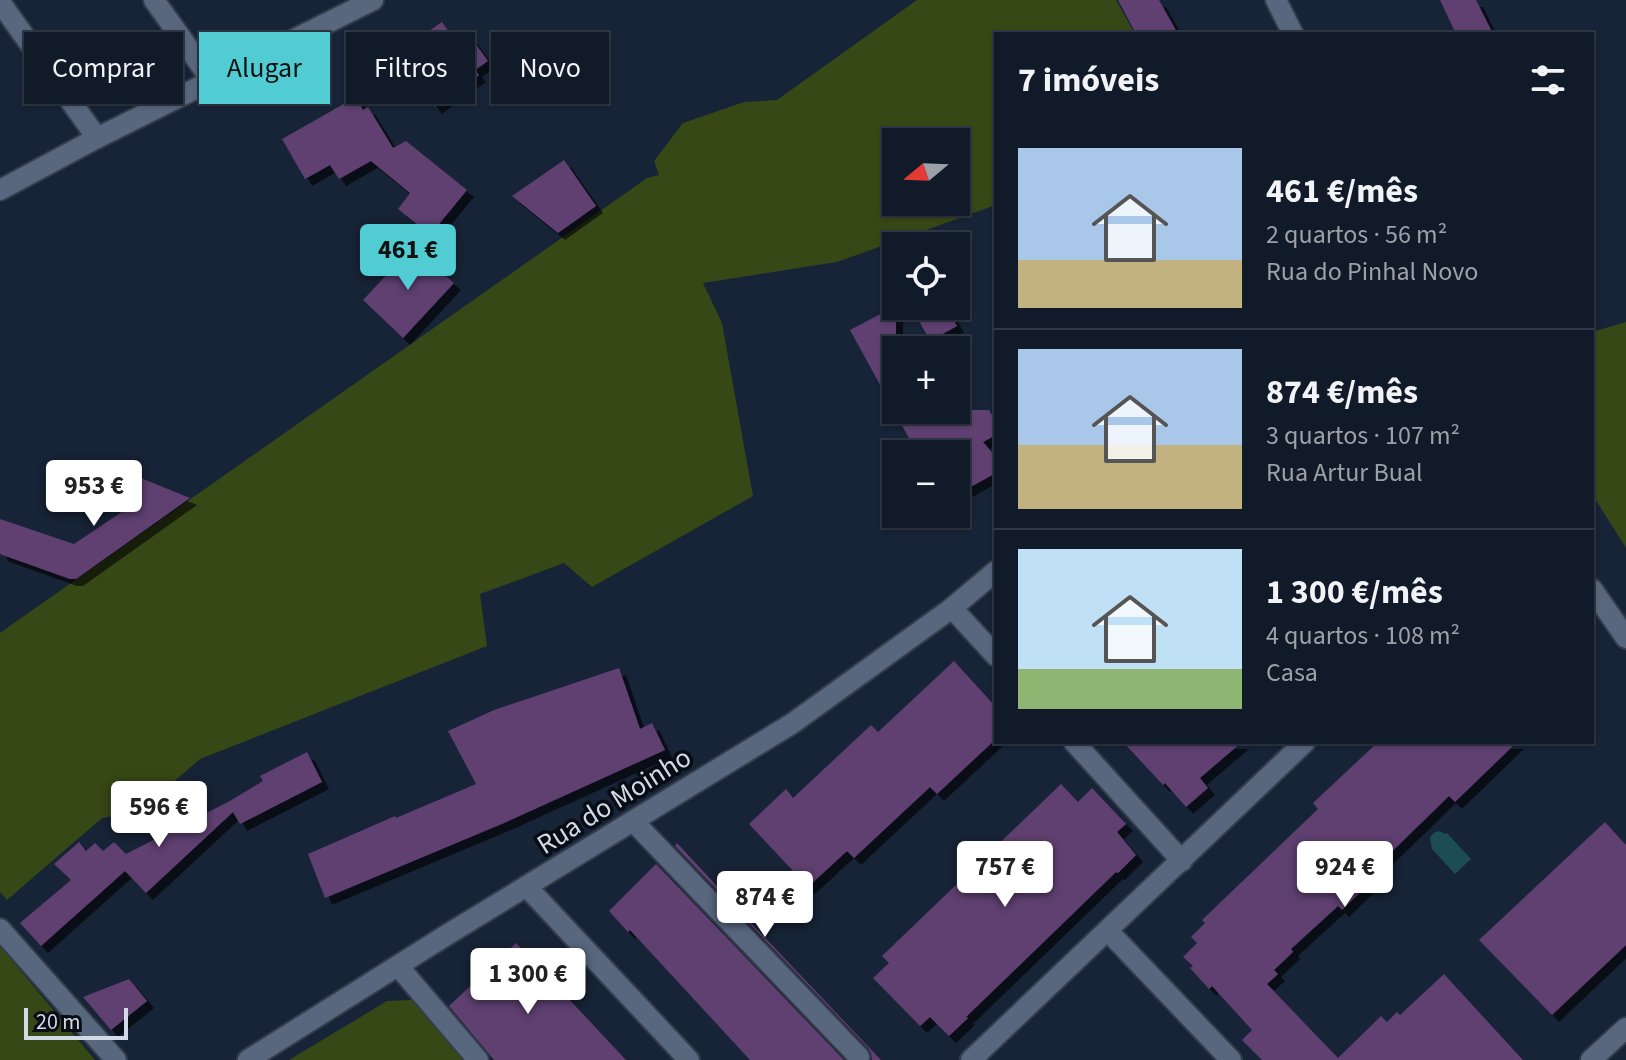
<!DOCTYPE html>
<html lang="pt">
<head>
<meta charset="utf-8">
<style>
  body { margin:0; font-family:"Source Sans 3",sans-serif; background:#1e2734; color:#f1f3f6; height:100vh; display:flex; flex-direction:column; font-size:30px; white-space:nowrap }
  * { box-sizing:border-box; margin:0 }
  p { font-size:26px; color:#9ca1a8 }
  .icon { flex:none; width:44px; height:44px; fill:none; stroke:currentColor; stroke-width:2; stroke-linecap:round; stroke-linejoin:round }
  .map { position:relative; flex:1; overflow:hidden }
  .sheet { position:absolute; left:994px; top:32px; width:600px; height:712px; display:flex; flex-direction:column; background:#111a28; border-radius:0px; box-shadow:0 2px 6px #0004,0 0 0 2px #303845 }
  .sheet>* { flex:none }
  .top-card { position:absolute; left:24px; top:32px; width:760px; height:72px; display:flex; gap:16px }
  .needle { width:52px; rotate:251deg }
  .tools { position:absolute; left:882px; top:128px; display:grid; gap:16px }
  .tools a { display:grid; place-items:center; width:88px; height:88px; border-radius:0px; background:#111a28; box-shadow:0 2px 6px #0004,0 0 0 2px #303845; font-size:40px }
  .scale { position:absolute; left:24px; bottom:20px; width:104px; box-sizing:border-box; padding-left:8px; border:4px solid #d2dae7; border-top:0; font-size:22px; line-height:28px; white-space:nowrap; color:#d2dae7; -webkit-text-stroke:6px #070c15; paint-order:stroke }
  .price { position:absolute; translate:-50% -68px; padding:0 18px; border-radius:8px; background:#fff; color:#222; font-size:26px; line-height:52px; filter:drop-shadow(0 2px 4px #0008) }
  .price::after { content:''; position:absolute; left:50%; top:48px; width:24px; height:18px; margin-left:-12px; background:inherit; clip-path:polygon(0 0,100% 0,50% 100%) }
  .price.selected { background:#51ccd3; color:#111 }
  ul { padding:0; list-style:none }
  li { display:flex; align-items:center; gap:24px; height:200px; padding:0 24px }
  li+li { border-top:2px solid #303845 }
  li span { display:grid; place-items:center; flex:none; width:224px; height:160px; border-radius:0px; color:#555 }
  li>.icon { margin-inline-start:auto }
  span .icon { width:96px; height:96px; fill:#fffc; stroke-width:1 }
  li b { font-size:34px }
  h2 { display:flex; justify-content:space-between; align-items:center; height:96px; padding:0 24px; font-size:34px }
  .tag { padding:0 28px; border-radius:0px; background:#111a28; box-shadow:0 2px 6px #0004,0 0 0 2px #303845; font-size:28px; line-height:72px }
  .tag.selected { background:#51ccd3; color:#111 }
  .map>svg:first-child { display:block }
  .green { fill:#364816; fill-rule:evenodd }
  .water { fill:#1c4c54 }
  .building { fill:#5f3f71; filter:url(#shadow) }
  .lines { fill:none; stroke-linecap:round; stroke-linejoin:round }
  .minor-casing { stroke:#353d4d; stroke-width:24 }
  .minor { stroke:#58677e; stroke-width:20 }
  .labels { text-anchor:middle; dominant-baseline:central; stroke-width:7; stroke-linejoin:round; paint-order:stroke }
  .street-label { font-size:28px; fill:#d2dae7; stroke:#070c15 }
</style>
</head>
<body>
<div class="map">
<svg width="1626" height="1060" viewBox="0 0 1626 1060">
  <defs>
    <filter id="shadow"><feDropShadow dx="7" dy="7" stdDeviation="0" flood-color="#0009"/></filter>
  </defs>
  <rect width="100%" height="100%" fill="#172336"/>
  <g class="green">
    <path d="M917,0h199l19,34h-139v171l-159,57 -134,21 19,40 31,173 -161,91 -28,-24 -84,31 7,52 -287,113 -61,53 -37,6 -95,82 -7,-8v-259l647,-455 12,-3 -5,-14 29,-38 61,-21 33,-2zM896,142h60v60h-60z"/>
    <polygon points="1626,322 1626,548 1592,494 1592,332"/>
    <polygon points="0,946 95,1060 0,1060"/>
    <polygon points="412,1000 464,1060 289,1060 387,1001"/>
  </g>
  <polygon class="water" points="1440,831 1445,834 1447,833 1471,859 1455,874 1432,849 1430,837 1435,832"/>
  <g class="building">
    <polygon points="1118,0 1159,0 1178,34 1136,34"/>
    <polygon points="1440,0 1476,0 1493,34 1456,34"/>
    <polygon points="442,22 457,43 469,35 488,61 475,70 479,75 435,107 397,53"/>
    <polygon points="356,97 363,110 368,107 393,148 406,141 467,190 430,235 398,209 410,193 371,161 339,179 330,165 305,179 282,139"/>
    <polygon points="564,160 596,206 558,233 512,196"/>
    <polygon points="412,248 454,283 403,338 363,300"/>
    <polygon points="896,306 896,414 850,330"/>
    <polygon points="911,306 946,306 957,326 930,341"/>
    <polygon points="924,410 989,410 996,422 996,435 983,442 996,457 996,473 956,495 956,454 918,454 900,422"/>
    <polygon points="109,465 190,498 76,579 70,579 0,554 0,519 74,544 129,507 98,494"/>
    <polygon points="954,661 996,707 996,739 937,794 930,787 854,858 847,851 808,887 749,824 786,789 793,798 871,725 878,732"/>
    <polygon points="619,668 640,729 652,723 665,750 504,823 325,898 308,854 395,816 396,818 476,784 448,731 494,710"/>
    <polygon points="1123,742 1242,742 1200,778 1208,788 1186,807 1165,783 1163,785"/>
    <polygon points="1378,742 1517,742 1455,802 1449,796 1411,833 1376,867 1381,872 1342,910 1338,906 1291,949 1293,952 1274,970 1278,974 1267,984 1338,1058 1381,1016 1387,1022 1397,1012 1400,1015 1444,974 1523,1060 1262,1060 1242,1040 1252,1030 1212,986 1209,989 1190,968 1193,966 1183,957 1197,943 1191,937 1205,923 1202,920 1318,809 1313,803"/>
    <polygon points="307,752 322,782 240,824 233,812 146,893 125,871 41,946 20,923 71,880 54,864 79,842 86,851 95,843 103,851 114,842 126,854 228,802 263,781 260,776"/>
    <polygon points="1061,784 1078,802 1092,788 1126,824 1117,832 1136,855 1118,873 1116,872 966,1017 968,1018 949,1036 930,1017 920,1026 873,978 889,963 882,956"/>
    <polygon points="1605,822 1626,845 1626,945 1552,1015 1479,940"/>
    <polygon points="677,843 753,925 881,1060 872,1060 871,1053 868,1048 675,846"/>
    <polygon points="656,864 844,1060 750,1060 630,930 628,932 609,911"/>
    <polygon points="516,943 582,1013 626,1060 494,1060 449,1006"/>
    <polygon points="129,979 147,1001 111,1030 83,997"/>
  </g>
  <g class="lines">
    <g class="minor-casing">
      <g id="minor">
        <polyline points="154,0 212,81"/>
        <polyline points="1276,0 1293,34"/>
        <polyline points="0,2 97,138"/>
        <polyline points="0,190 97,138 373,0"/>
        <polyline points="1592,589 1626,638"/>
        <polyline points="952,608 996,656"/>
        <polyline points="1074,742 1182,861"/>
        <polyline points="633,821 859,1057"/>
        <polyline points="527,887 689,1060"/>
        <polyline points="0,929 116,1060"/>
        <polyline points="1108,931 1231,1060"/>
        <polyline points="398,966 478,1060"/>
        <polyline points="248,1060 445,936 793,723 952,608 996,571"/>
        <polyline points="971,1060 1305,742"/>
        <polyline points="1591,1060 1626,1028"/>
      </g>
    </g>
    <use href="#minor" class="minor"/>
  </g>
  <g class="labels">
    <g class="street-label">
      <text transform="translate(614 801) rotate(-32)">Rua do Moinho</text>
    </g>
  </g>
</svg>
<div class="tools">
<a><svg class="needle" viewBox="-14 -14 28 28"><path d="M0-13l5 13h-10z" fill="#e53935"/><path d="M0 13l5-13h-10z" fill="#9ca1a8"/></svg></a>
<a><svg class="icon" aria-label="locate" viewBox="0 0 24 24"><circle cx="12" cy="12" r="6"/><path d="M12 2v4M12 18v4M2 12h4M18 12h4"/></svg></a>
<a>+</a>
<a>−</a>
</div>
<div class="scale">20 m</div>
<b class="price selected" style="left:408px;top:292px">461 €</b>
<b class="price" style="left:94px;top:528px">953 €</b>
<b class="price" style="left:159px;top:849px">596 €</b>
<b class="price" style="left:1005px;top:909px">757 €</b>
<b class="price" style="left:1345px;top:909px">924 €</b>
<b class="price" style="left:765px;top:939px">874 €</b>
<b class="price" style="left:528px;top:1016px">1 300 €</b>
<div class="top-card">
<a class="tag">Comprar</a>
<a class="tag selected">Alugar</a>
<a class="tag">Filtros</a>
<a class="tag">Novo</a>
</div>
<section class="sheet">
<h2>7 imóveis<svg class="icon" aria-label="filters" viewBox="0 0 24 24"><path d="M4 7h16M4 17h16"/><circle cx="9" cy="7" r="2"/><circle cx="15" cy="17" r="2"/></svg></h2>
<ul>
<li><span style="background:linear-gradient(#a9c7e8 70%,#c2b280 0)"><svg class="icon" aria-label="home" viewBox="0 0 24 24"><path d="M3 11l9-7 9 7M6 9v11h12V9"/></svg></span><div><b>461 €/mês</b><p>2 quartos · 56 m²</p><p>Rua do Pinhal Novo</p></div></li>
<li><span style="background:linear-gradient(#a9c7e8 60%,#c2b280 0)"><svg class="icon" aria-label="home" viewBox="0 0 24 24"><path d="M3 11l9-7 9 7M6 9v11h12V9"/></svg></span><div><b>874 €/mês</b><p>3 quartos · 107 m²</p><p>Rua Artur Bual</p></div></li>
<li><span style="background:linear-gradient(#bfe0f5 75%,#8fb573 0)"><svg class="icon" aria-label="home" viewBox="0 0 24 24"><path d="M3 11l9-7 9 7M6 9v11h12V9"/></svg></span><div><b>1 300 €/mês</b><p>4 quartos · 108 m²</p><p>Casa</p></div></li>
</ul>
</section>
</div>
</body>
</html>
